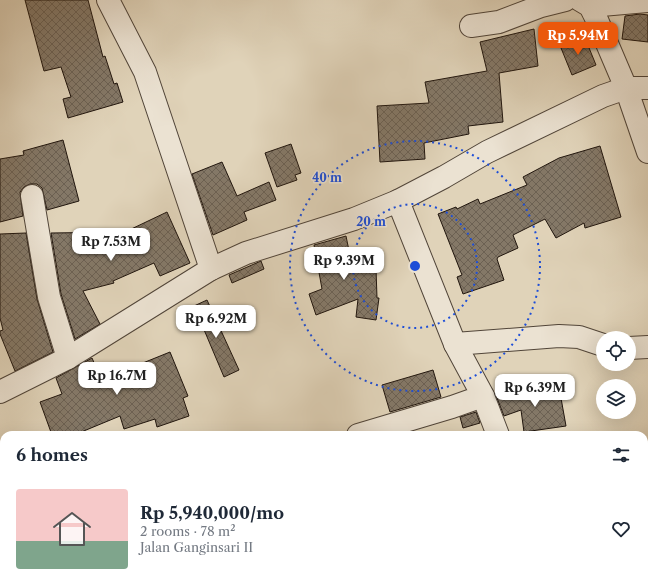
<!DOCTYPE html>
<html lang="en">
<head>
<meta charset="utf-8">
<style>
  body { margin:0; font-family:"Libre Caslon Text",serif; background:#f2f2f3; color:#1f2937; height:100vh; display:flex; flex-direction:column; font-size:15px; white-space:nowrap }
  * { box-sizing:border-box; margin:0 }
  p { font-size:13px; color:#747a83 }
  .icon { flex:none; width:22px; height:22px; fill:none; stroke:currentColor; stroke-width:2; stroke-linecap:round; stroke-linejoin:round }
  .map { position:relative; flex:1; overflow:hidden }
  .side { position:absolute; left:0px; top:431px; width:648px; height:156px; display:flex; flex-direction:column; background:#fff; border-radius:12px 12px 0 0; box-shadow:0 4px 16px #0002 }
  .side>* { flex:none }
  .buttons { position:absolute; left:596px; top:331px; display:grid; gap:8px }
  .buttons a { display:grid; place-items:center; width:40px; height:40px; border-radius:50%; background:#fff; box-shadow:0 4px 16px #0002; font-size:20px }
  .price { position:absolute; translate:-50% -34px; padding:0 9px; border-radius:8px; background:#fff; color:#222; font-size:13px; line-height:26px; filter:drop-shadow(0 1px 2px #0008) }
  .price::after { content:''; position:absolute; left:50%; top:24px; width:12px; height:9px; margin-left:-6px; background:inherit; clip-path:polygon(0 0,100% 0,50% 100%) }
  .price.on { background:#ea580c; color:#fff }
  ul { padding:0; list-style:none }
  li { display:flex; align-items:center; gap:12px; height:100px; padding:0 16px }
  li span { display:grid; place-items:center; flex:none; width:112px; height:80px; border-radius:4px; color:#555 }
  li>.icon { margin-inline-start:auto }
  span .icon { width:48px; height:48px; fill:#fffc; stroke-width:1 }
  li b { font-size:17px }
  h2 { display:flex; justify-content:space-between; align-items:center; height:48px; padding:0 16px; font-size:17px }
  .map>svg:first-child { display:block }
  .building { fill:url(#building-cross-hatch); stroke:#21160e }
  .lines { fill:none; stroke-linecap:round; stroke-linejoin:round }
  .minor-casing { stroke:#514539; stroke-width:24 }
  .minor { stroke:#ebe2d2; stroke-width:22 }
  .ring { fill:none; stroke:#1d4ed8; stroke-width:2; stroke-dasharray:2 4 }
  .centre { fill:#1d4ed8; stroke:#ebe2d2; stroke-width:2 }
  .ring-label { font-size:12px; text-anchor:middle; font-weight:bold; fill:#1d4ed8; stroke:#ebe2d2; stroke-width:3; stroke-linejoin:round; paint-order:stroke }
</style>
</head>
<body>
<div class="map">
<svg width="648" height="587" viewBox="0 0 648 587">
  <defs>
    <pattern id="building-cross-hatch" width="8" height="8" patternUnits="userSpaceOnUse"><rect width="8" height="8" fill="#847867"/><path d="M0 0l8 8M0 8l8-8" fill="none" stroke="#6c6153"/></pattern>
  </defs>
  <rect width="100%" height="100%" fill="#e0d3b9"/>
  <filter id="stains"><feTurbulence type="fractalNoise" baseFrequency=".005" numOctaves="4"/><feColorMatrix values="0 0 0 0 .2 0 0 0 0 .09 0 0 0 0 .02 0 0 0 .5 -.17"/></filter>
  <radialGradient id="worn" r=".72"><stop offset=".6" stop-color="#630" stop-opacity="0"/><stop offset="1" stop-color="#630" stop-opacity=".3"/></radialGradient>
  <g class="building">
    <polygon points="25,0 88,0 103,57 105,56 114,84 117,83 123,102 68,118 63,99 71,97 61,67 44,71"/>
    <polygon points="640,14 648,15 648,42 622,39 625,16"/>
    <polygon points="534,29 538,66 499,73 503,122 468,126 469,134 424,143 425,159 380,162 377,106 429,103 425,82 487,71 480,42"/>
    <polygon points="585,38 596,65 572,75 561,48"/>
    <polygon points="63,140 79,201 47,210 42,188 37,184 30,184 24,187 20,192 23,216 0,222 0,159 24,155 23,151"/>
    <polygon points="291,144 301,173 295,175 297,180 277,187 265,153"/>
    <polygon points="600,146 621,217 585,228 584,223 556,238 545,219 513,235 518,248 498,257 497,259 504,280 463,294 457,277 462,275 438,214 456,207 457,209 478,199 480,204 527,185 523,177 559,158"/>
    <polygon points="222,162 237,196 269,182 276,200 244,212 247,220 213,235 192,174"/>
    <polygon points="167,212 190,263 160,276 154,263 113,281 114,283 83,291 100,324 75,339 61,294 51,233 125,232"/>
    <polygon points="26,233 37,299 53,352 15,371 0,334 0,331 3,330 0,318 0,234"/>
    <polygon points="346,236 353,270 376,269 377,298 379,298 376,320 356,317 358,299 316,315 309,294 322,289 314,245"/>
    <polygon points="261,261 264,269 232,283 229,275"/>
    <polygon points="207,300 239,370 224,377 194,306"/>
    <polygon points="170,352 188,396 183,398 189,416 157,427 155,419 124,429 120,416 74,435 52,435 40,402 62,394 56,378 92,358 99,374 126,363 128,369"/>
    <polygon points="433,370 441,397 390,412 382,385"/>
    <polygon points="559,387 566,426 524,432 521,410 504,416 495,393 517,389 518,395"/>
    <polygon points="476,412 480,423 463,428 460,417"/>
  </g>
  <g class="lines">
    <g class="minor-casing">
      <g id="minor">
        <polyline points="108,0 145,72 211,269"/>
        <polyline points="580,0 590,6 597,20 626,88 648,152"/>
        <polyline points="590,6 648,1"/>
        <polyline points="471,26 499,22 541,6 565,0"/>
        <polyline points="32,196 49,297 68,358"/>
        <polyline points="455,344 559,336 579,337 603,345"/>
        <polyline points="629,348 648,347"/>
        <polyline points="0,392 68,358 211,269 246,253 354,219 398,201 444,177 487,152 603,96 626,88 648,88"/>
        <polyline points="483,396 498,435"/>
        <polyline points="358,435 452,407 483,396 455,344 398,201"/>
        <polyline points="0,525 4,525"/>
        <polyline points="0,571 1,587"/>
        <polyline points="497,587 497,583"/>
      </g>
    </g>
    <use href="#minor" class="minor"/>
  </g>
  <g class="ring">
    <circle cx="415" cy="266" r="62"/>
    <circle cx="415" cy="266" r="125"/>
  </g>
  <circle cx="415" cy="266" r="6" class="centre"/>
  <g class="ring-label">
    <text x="327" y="182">40 m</text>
    <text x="371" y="226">20 m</text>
  </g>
  <rect width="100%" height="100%" filter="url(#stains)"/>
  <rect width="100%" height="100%" fill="url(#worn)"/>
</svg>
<div class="buttons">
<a><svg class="icon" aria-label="locate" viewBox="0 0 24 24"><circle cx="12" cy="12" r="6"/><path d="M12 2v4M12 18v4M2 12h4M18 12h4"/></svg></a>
<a><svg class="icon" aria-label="layers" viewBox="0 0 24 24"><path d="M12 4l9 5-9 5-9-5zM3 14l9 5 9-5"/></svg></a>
</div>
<b class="price on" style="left:578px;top:56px">Rp 5.94M</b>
<b class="price" style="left:111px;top:262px">Rp 7.53M</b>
<b class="price" style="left:344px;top:281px">Rp 9.39M</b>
<b class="price" style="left:216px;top:339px">Rp 6.92M</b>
<b class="price" style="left:117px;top:396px">Rp 16.7M</b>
<b class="price" style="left:535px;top:408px">Rp 6.39M</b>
<section class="side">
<h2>6 homes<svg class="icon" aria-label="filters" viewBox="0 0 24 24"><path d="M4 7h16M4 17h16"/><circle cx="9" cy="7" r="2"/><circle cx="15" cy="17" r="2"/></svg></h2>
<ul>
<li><span style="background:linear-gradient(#f6c9c9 65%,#7fa58c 0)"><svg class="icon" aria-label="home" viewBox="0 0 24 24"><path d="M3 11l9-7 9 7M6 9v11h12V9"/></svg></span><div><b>Rp 5,940,000/mo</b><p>2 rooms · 78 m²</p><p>Jalan Ganginsari II</p></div><svg class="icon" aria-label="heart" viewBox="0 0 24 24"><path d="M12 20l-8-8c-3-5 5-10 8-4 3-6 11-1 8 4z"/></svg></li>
</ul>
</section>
</div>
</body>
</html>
